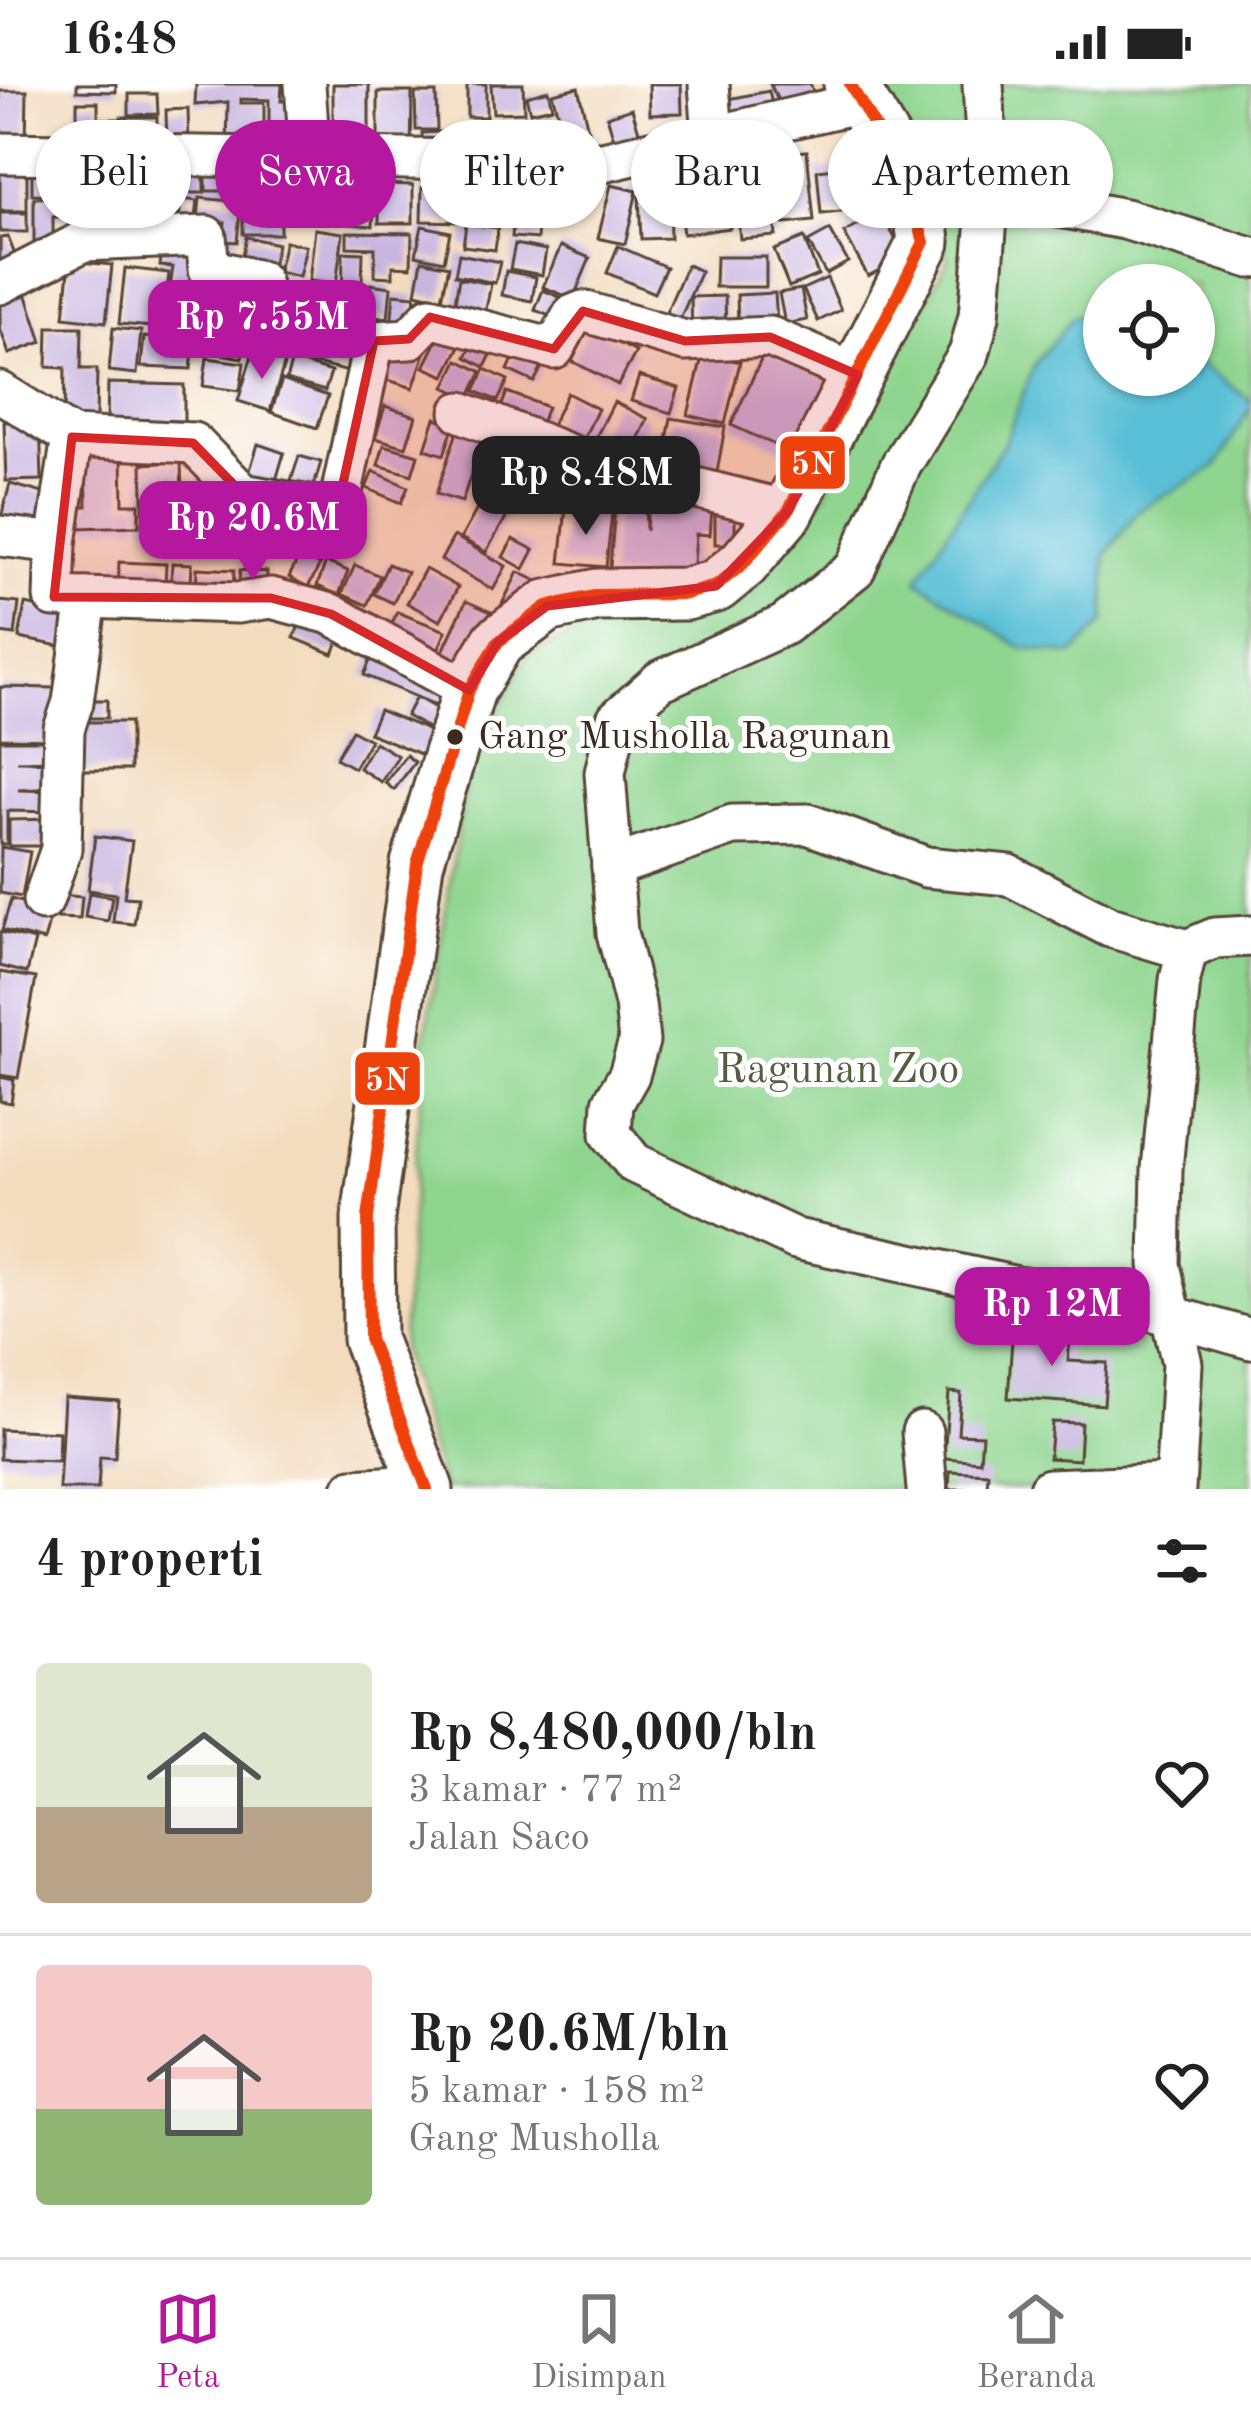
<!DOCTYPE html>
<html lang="id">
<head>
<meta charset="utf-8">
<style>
  body { margin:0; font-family:"Old Standard TT",serif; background:#f6f6f6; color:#222; height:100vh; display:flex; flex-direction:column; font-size:45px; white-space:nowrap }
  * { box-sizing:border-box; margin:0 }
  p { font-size:39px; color:#767676 }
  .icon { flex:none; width:66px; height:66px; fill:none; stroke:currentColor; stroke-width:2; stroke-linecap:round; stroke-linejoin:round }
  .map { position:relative; height:1405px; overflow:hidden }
  .sheet { display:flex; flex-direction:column; background:#fff; flex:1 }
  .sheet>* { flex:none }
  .top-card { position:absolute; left:36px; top:36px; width:1179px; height:108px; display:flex; gap:24px }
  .buttons { position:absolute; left:1083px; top:180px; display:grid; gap:24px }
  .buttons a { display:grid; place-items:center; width:132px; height:132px; border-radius:50%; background:#fff; box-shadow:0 3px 9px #0004; font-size:60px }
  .price { position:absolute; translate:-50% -102px; padding:0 27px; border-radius:24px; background:#b5179e; color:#fff; font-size:39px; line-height:78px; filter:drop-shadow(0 3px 6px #0008) }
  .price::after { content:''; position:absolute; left:50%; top:72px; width:36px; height:27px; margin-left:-18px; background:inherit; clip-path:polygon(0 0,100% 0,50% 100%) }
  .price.current { background:#222; color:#fff }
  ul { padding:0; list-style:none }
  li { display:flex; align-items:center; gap:36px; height:300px; padding:0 36px }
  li+li { border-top:3px solid #e0e0e0 }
  li span { display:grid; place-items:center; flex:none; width:336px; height:240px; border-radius:12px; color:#555 }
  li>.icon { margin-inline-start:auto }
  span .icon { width:144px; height:144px; fill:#fffc; stroke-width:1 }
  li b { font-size:51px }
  h2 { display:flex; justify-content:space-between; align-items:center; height:144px; padding:0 36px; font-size:51px }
  .tag { padding:0 42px; border-radius:54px; background:#fff; box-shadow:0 3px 9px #0004; font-size:42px; line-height:108px }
  .tag.current { background:#b5179e; color:#fff }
  .status { display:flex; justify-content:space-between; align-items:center; height:84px; padding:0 60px; background:#fff; direction:ltr }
  .status svg { height:33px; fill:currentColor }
  .menu { display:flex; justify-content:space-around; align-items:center; height:168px; border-top:3px solid #e0e0e0; background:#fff; font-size:33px; color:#767676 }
  .menu a { display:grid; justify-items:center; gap:6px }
  .menu .current { color:#b5179e }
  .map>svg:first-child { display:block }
  .green { fill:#8fd58f; stroke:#658056; stroke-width:3; fill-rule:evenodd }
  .water { fill:#58bfd6; stroke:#4a747a; stroke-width:3 }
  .building { fill:#c7b5df }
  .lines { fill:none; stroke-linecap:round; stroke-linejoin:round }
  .minor-casing { stroke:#574536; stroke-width:45 }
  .major-casing { stroke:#574536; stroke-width:57 }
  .minor { stroke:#fff; stroke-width:39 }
  .major { stroke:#fff; stroke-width:51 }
  .bus-1-casing { stroke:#fff; stroke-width:21 }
  .bus-1 { stroke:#ee420d; stroke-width:12 }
  .marked { fill:#d62828; fill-opacity:0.2; stroke:#d62828; stroke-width:9; stroke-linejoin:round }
  .bus-dot { fill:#3b2a1e; stroke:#fff; stroke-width:4.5 }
  .labels { text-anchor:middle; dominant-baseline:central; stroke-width:10; stroke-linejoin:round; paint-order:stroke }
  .bus-label { font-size:39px; fill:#3b2a1e; stroke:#fff; text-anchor:start }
  .park-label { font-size:42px; fill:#545d40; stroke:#fff }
  .line-badge { stroke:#fff; stroke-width:4.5 }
  .badge-label { font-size:33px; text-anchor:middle; font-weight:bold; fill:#fff }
</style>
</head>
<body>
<div class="status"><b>16:48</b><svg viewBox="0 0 49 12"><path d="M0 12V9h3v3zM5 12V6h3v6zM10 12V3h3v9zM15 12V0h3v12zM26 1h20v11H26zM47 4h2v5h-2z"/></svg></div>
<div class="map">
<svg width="1251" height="1405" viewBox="0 0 1251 1405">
  <rect width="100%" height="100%" fill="#fff"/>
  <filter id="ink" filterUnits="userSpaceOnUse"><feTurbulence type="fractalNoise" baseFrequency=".00833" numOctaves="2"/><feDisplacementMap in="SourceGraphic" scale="24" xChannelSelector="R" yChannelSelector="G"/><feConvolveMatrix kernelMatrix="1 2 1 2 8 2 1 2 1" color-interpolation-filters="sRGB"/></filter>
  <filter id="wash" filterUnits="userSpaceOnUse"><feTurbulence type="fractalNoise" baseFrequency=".004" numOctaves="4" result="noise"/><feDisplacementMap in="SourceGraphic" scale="48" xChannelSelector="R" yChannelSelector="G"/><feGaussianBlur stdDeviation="2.7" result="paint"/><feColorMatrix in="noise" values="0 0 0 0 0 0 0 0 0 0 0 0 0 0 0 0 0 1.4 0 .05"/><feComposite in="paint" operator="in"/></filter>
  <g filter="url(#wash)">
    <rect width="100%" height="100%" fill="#f3dcbd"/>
    <path class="green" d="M863,0h388v1405h-808l-42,-139 23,-302 44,-282 61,-113 66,-28 135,-17 94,-112 124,-237 -68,-152zM1104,201h90v90h-90z"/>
    <polygon class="water" points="1074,232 1104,236 1104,291 1194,291 1194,275 1251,317 1251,323 1216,383 1139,426 1106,471 1105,537 1073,571 1021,563 917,496 1005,357 1035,279"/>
    <g id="blocks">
      <g class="building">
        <polygon points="77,0 116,0 116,8 77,7"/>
        <polygon points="196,0 282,0 281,17 303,17 303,68 269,68 269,16 241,15 241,19 264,19 264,67 227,66 228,18 195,21"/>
        <rect x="333" y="0" width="36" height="60"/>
        <rect x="467" y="0" width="19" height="33"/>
        <polygon points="491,0 523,0 524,28 493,29"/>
        <polygon points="649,0 681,0 682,29 650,30"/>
        <polygon points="770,0 810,0 818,18 786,33"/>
        <polygon points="578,3 594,70 569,76 565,54 568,52 564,53 552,9"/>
        <polygon points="548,6 552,23 530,28 526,12"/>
        <polygon points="0,7 27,7 26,61 0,60"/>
        <polygon points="769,7 775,34 735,43 729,15"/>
        <polygon points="378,8 412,8 411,73 378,73"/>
        <polygon points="415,9 436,9 437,46 416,46"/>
        <polygon points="129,10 157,10 158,30 129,31"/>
        <polygon points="77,18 98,18 98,35 118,35 118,62 77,60"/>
        <polygon points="632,24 643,61 618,68 607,32"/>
        <polygon points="188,25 189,61 167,61 166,26"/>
        <polygon points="554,31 559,54 543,57 537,35"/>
        <polygon points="121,33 157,33 157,63 121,61"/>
        <polygon points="461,47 463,64 423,66 422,49"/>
        <polygon points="766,54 776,152 740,155 730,57"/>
        <polygon points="720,65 727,110 682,117 676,70"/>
        <polygon points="807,67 814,137 784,140 777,70"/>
        <polygon points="89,72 89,90 120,90 132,72 132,106 120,106 126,110 138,110 138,73 162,73 162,95 178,95 178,108 157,109 157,119 178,119 178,137 104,151 104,108 89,108 89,113 32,110 32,73"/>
        <rect x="0" y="75" width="27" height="52"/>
        <polygon points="246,77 286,79 285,113 268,112 269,94 246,93"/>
        <rect x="181" y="79" width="23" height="30"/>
        <rect x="206" y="81" width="32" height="26"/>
        <polygon points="846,83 850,127 821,130 817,86"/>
        <polygon points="555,88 573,90 570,118 552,116"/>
        <polygon points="478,93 510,97 504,142 472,138"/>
        <polygon points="291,99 320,103 316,136 286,132"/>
        <polygon points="379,100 413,101 413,139 379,139"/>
        <polygon points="322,101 347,101 346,139 321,138"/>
        <polygon points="611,101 637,107 625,160 598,154"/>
        <polygon points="351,103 375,104 373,142 348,140"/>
        <polygon points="422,104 466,105 465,138 421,137"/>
        <polygon points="669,111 670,154 641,155 639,112"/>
        <polygon points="68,113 68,133 53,133 53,162 34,162 34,114"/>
        <polygon points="516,113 540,115 537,155 512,153"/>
        <polygon points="726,113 730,144 683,150 679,120"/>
        <polygon points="200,114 241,118 237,158 223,157 225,138 222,138 220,150 198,135"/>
        <polygon points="181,115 198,117 194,151 178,149"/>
        <rect x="73" y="117" width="27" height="29"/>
        <rect x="243" y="122" width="37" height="28"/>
        <rect x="0" y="129" width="27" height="19"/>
        <polygon points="881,129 905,172 868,192 844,149"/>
        <polygon points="466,140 498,144 495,166 463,162"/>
        <polygon points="422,142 450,148 444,177 416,171"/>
        <polygon points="315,145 343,149 336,200 309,197"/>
        <polygon points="830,146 848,178 826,190 808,158"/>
        <polygon points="347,148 412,149 411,183 393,182 393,193 375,192 375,164 347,163"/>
        <polygon points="8,153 19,181 0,188 0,154"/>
        <polygon points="246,153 277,160 270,192 239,185"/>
        <polygon points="163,154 216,189 214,209 201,207 197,243 166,240 169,206 187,206 170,204 173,183 160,182"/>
        <polygon points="804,154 818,191 789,203 774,166"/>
        <polygon points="285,157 306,162 299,193 278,188"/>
        <polygon points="515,160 546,166 542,191 510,185"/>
        <polygon points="561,162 590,174 573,215 543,203"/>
        <polygon points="618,162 666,183 654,209 607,189"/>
        <polygon points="343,168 363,169 361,226 342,226"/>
        <polygon points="459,170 500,178 495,199 455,191"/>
        <polygon points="716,173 766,173 766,203 715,203"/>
        <polygon points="422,176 449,182 442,215 416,209"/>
        <polygon points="70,177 112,181 106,238 64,233"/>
        <polygon points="687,181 701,187 676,244 662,238"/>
        <polygon points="125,184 169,189 163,244 119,240"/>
        <polygon points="506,187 536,193 532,217 502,211"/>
        <polygon points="459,194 491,200 485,230 454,224"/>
        <polygon points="827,194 841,226 818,237 803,205"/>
        <polygon points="370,200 391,203 388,234 367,231"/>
        <polygon points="236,201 257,205 242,274 221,270 223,260 200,255 209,211 232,216"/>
        <polygon points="291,202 324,210 318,234 285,226"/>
        <polygon points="801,205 807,236 785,240 779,209"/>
        <polygon points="25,206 42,258 9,270 0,244 0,215"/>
        <polygon points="543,206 576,220 568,240 535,226"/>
        <polygon points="775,209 777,240 738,242 737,211"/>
        <polygon points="394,210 415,212 411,245 391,243"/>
        <polygon points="725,212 726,246 692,248 691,213"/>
        <polygon points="269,235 294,241 286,275 261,269"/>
        <polygon points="300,240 365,258 357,290 291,274"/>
        <polygon points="48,243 82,243 81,285 97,285 96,335 64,335 65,284 47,283"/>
        <polygon points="444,243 465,252 445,292 424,283"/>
        <polygon points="113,244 141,247 137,290 109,287"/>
        <polygon points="589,244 636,268 618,301 572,277"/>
        <polygon points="477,251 496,260 485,283 466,273"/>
        <polygon points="144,253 172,256 170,272 173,257 194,259 191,285 141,283"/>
        <polygon points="397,260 425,269 413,304 385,295"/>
        <polygon points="765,267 842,302 808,376 731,341"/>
        <polygon points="253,268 285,278 270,327 238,317"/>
        <polygon points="516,269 543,281 534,298 508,286"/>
        <polygon points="703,269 740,278 725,340 688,331"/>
        <polygon points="207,274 244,279 240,307 203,302"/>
        <polygon points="292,276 331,288 325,307 286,296"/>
        <polygon points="458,276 482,288 469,314 445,303"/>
        <polygon points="485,285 508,296 498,317 475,307"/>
        <polygon points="639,292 679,304 671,329 631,317"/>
        <polygon points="282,296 328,312 317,344 271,328"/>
        <polygon points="108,299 184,301 184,337 107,335"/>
        <polygon points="507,308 547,323 539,344 499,329"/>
        <polygon points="567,309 598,325 581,360 550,344"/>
        <polygon points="614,318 648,335 630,372 595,355"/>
        <polygon points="385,322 416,332 406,363 375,354"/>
        <polygon points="435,334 454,341 444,371 425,365"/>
        <polygon points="671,334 725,343 716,394 662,384"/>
        <polygon points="461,336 486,344 462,418 436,410"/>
        <polygon points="40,337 42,396 6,397 4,338"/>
        <polygon points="258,360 284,369 273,407 246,399"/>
        <polygon points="384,361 418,371 412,391 378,381"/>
        <polygon points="299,372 321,378 310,416 287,409"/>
        <polygon points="122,374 123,420 139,420 139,442 77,444 76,422 87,422 86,375"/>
        <polygon points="181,378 183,442 144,443 142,380"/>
        <polygon points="373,387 408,403 401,419 366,404"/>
        <polygon points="203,390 252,416 240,451 197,436 196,441 186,437"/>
        <polygon points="10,400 58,413 47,454 0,437"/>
        <polygon points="649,403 713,409 710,451 696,450 693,493 609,494 616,413 645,415 646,447"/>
        <polygon points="482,416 508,430 486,468 461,454"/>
        <rect x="715" y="416" width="20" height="44"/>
        <polygon points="272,423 314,430 304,462 263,452"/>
        <polygon points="566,424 612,429 606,483 560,479"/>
        <polygon points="454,452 506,482 493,506 441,476"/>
        <polygon points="513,455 534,466 524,485 503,473"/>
        <polygon points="300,471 320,481 308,503 289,493"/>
        <polygon points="119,478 166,480 165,501 118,499"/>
        <polygon points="326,478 348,487 339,511 317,502"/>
        <polygon points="172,479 192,480 190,517 170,516"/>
        <polygon points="388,480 407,488 393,519 374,510"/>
        <polygon points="355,481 380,492 367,521 342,510"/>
        <polygon points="197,484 234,486 233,511 196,510"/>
        <polygon points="425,485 458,503 440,537 407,519"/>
        <polygon points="240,486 267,488 265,513 238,510"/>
        <polygon points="518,488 539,498 519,538 498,528"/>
        <polygon points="0,517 19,519 15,551 0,549"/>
        <polygon points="466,517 500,532 472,593 438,578"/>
        <polygon points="25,520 81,531 75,565 19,554"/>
        <polygon points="305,527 344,542 333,570 294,554"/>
        <polygon points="397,528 446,547 435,573 386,554"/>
        <polygon points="375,565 450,598 440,623 364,591"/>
        <polygon points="0,603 56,604 59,655 0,654"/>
        <polygon points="416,613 444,629 433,647 406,632"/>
        <polygon points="77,616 107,616 107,634 76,634"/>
        <polygon points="379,626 440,651 430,674 369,649"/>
        <polygon points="73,638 130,638 130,686 72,686"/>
        <polygon points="352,646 370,656 354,684 336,674"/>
        <polygon points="0,656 55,656 55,676 17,677 58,678 57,704 18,706 59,707 58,728 7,727 7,760 0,760"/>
        <polygon points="375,658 398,672 381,698 359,684"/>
        <polygon points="406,671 415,678 394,706 385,699"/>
        <polygon points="57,735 57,762 9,762 9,736"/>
        <polygon points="95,752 132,757 124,813 138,814 134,840 113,838 116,810 88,806"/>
        <polygon points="1,763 30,768 22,813 0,809"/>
        <polygon points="89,809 112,813 108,837 85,833"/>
        <polygon points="60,811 82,813 80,835 58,834"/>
        <polygon points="11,815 52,827 44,857 2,846"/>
        <polygon points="0,848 35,856 27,889 0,882"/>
        <polygon points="0,888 36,894 18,994 0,991"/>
        <polygon points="0,993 14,996 11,1019 0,1017"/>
        <polygon points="1013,1241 1071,1245 1068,1277 1107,1279 1104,1321 1008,1314"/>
        <polygon points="949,1308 961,1309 958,1350 982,1351 980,1377 944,1374"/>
        <polygon points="64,1313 119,1317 115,1374 100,1373 98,1405 59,1405"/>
        <polygon points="1052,1338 1081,1339 1079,1376 1049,1374"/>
        <polygon points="0,1345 59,1348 58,1377 0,1375"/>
        <polygon points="950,1387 988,1389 987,1405 949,1405"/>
      </g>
    </g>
  </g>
  <g filter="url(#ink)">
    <use href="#blocks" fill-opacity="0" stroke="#574536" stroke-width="3"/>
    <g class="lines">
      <g class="minor-casing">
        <g id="minor">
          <polyline points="305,0 310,72"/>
          <polyline points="709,0 713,52"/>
          <polyline points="983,0 989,110 979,232 969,270 901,381 855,485 784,541 660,597 617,635 605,689 617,849 635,920 639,957 629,991 613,1019 611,1050 634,1079 796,1155 1017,1203 1112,1215 1251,1255"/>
          <polyline points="0,69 603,78 861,18"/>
          <polyline points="989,110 1125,135 1251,174"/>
          <polyline points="0,200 84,157 206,152 209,185 260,197 268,230 374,257 409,255 430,233 554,265 573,231 583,227 685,257 770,253 858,291"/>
          <polyline points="0,308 72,353 193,359 243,410 330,426 341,412 374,257"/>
          <polyline points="461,328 580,375 788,427"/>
          <polyline points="72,353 56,459 54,513 238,519 271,514 331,530 469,606"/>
          <polyline points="0,452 56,459"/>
          <polyline points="612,783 733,741 808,740 926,783 1009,791 1110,843 1187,866"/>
          <polyline points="43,817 61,765 64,645 73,618 87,514"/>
          <polyline points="922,1348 927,1405"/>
          <polyline points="353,1405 399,1402 421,1394"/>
          <polyline points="1049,1405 1173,1400"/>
          <polyline points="1175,1405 1182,1280 1160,1181 1162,1085 1180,896 1187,866 1215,854 1251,852"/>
        </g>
      </g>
      <g class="major-casing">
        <path id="major" d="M427,1405l-58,-150 -1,-121 49,-354 52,-174 29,-48 49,-36 51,-11 88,-1 30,-8 27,-22 45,-53 136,-269c-3,-50 -48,-116 -74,-158"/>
      </g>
      <use href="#minor" class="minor"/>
      <use href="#major" class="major"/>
      <g class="bus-1-casing">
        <polyline id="bus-1" points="427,1405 369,1255 368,1134 417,780 469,606 498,558 547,522 598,511 686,510 716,502 743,480 788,427 924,158 906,97 850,0"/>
      </g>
      <use href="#bus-1" class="bus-1"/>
    </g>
  </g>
  <path class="marked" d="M583,227l102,30 85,-4 88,38 -70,136 -72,75 -169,20 -49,36 -29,48 -138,-76 -60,-16 -217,-1 18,-160 121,6 50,51 94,17 37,-170 35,-2 21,-22 124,32z"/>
  <circle class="bus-dot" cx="455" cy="653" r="10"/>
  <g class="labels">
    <g class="bus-label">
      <text x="478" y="653">Gang Musholla Ragunan</text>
    </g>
    <g class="park-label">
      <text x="838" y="987">Ragunan Zoo</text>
    </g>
  </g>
  <g class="line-badge">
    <rect x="778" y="350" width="69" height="57" rx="12" fill="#ee420d"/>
    <rect x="353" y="966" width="69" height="57" rx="12" fill="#ee420d"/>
  </g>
  <g class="badge-label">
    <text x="813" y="390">5N</text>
    <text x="387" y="1006">5N</text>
  </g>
</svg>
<div class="buttons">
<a><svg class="icon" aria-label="locate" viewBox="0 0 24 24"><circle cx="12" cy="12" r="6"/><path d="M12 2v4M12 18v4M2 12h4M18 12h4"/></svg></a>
</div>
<b class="price" style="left:262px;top:298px">Rp 7.55M</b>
<b class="price current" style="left:586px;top:454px">Rp 8.48M</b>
<b class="price" style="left:253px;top:499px">Rp 20.6M</b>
<b class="price" style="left:1052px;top:1285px">Rp 12M</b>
<div class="top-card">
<a class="tag">Beli</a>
<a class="tag current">Sewa</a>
<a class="tag">Filter</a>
<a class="tag">Baru</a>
<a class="tag">Apartemen</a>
</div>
</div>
<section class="sheet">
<h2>4 properti<svg class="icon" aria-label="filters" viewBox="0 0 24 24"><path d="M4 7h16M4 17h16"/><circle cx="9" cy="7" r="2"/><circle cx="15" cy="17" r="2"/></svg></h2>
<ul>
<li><span style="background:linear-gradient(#dfe7d0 60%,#b9a48a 0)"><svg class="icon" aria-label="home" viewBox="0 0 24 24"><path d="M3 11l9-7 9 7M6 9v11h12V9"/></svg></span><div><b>Rp 8,480,000/bln</b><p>3 kamar · 77 m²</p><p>Jalan Saco</p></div><svg class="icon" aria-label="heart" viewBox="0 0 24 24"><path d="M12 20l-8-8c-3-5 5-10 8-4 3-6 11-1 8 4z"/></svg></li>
<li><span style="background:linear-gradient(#f6c9c9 60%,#8fb573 0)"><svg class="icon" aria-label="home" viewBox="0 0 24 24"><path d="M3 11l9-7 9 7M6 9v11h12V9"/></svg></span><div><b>Rp 20.6M/bln</b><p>5 kamar · 158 m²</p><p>Gang Musholla</p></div><svg class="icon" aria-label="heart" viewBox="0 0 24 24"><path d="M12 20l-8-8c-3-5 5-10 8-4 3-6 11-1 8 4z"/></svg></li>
</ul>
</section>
<nav class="menu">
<a class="current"><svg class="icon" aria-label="map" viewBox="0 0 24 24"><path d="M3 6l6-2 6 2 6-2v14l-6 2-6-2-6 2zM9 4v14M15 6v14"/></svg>Peta</a>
<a><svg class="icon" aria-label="saved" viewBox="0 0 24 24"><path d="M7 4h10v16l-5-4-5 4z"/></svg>Disimpan</a>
<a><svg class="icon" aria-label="home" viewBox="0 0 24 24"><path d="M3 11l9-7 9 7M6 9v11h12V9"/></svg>Beranda</a>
</nav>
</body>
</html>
